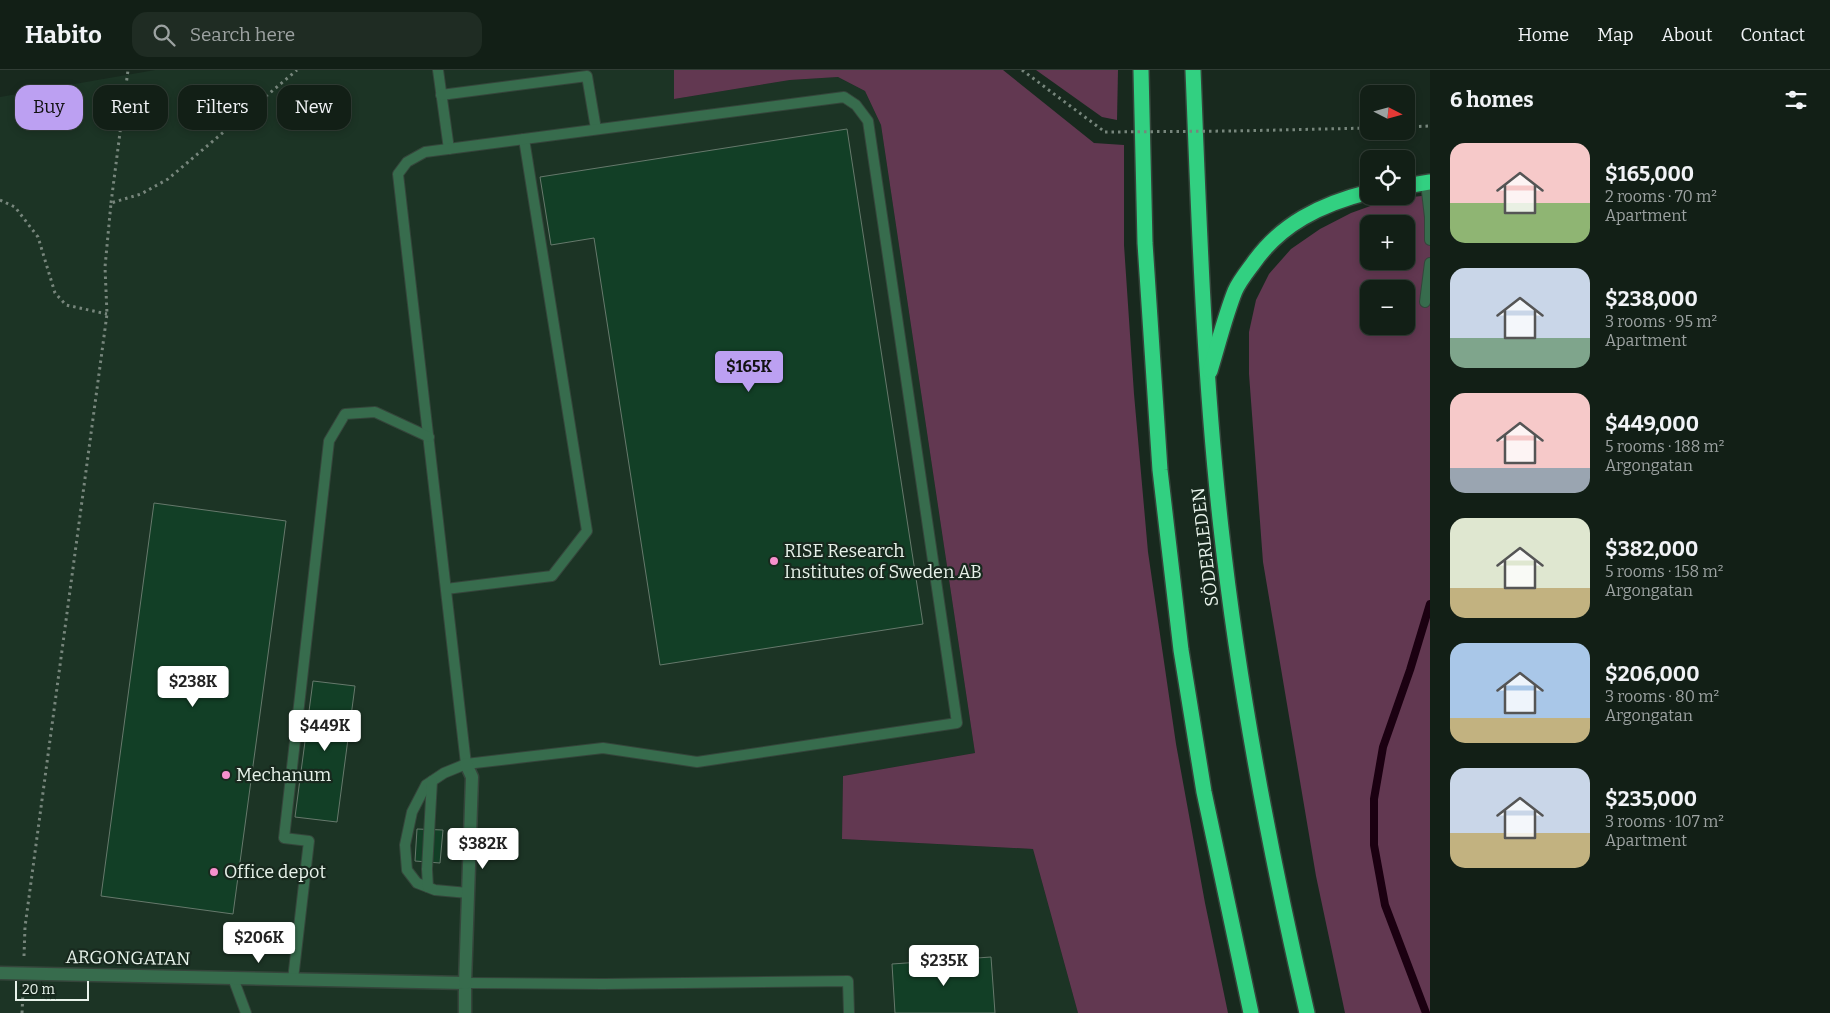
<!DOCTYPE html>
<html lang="en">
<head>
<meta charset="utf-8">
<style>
  body { margin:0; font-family:Bitter,serif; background:#1f2c23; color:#f1f3f6; height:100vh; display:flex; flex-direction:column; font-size:19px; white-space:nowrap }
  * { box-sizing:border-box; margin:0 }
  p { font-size:16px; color:#9ca2a1 }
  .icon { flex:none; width:28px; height:28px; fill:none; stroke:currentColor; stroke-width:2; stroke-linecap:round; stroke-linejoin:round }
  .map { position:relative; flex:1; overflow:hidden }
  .panel { display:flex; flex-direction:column; background:#121f16; width:400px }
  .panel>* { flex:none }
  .hud { position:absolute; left:15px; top:15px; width:475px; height:45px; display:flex; gap:10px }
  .needle { width:32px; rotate:96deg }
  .controls { position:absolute; left:1360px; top:15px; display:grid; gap:10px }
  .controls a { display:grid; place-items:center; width:55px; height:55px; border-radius:10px; background:#121f16; box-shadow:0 2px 8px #0003,0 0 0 1px #313d35; font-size:25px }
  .scale { position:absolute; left:15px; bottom:12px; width:74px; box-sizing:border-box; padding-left:5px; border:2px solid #e7f2ea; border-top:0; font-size:14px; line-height:18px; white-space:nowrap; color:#e7f2ea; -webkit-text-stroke:4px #18291e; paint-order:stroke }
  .price { position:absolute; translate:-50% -42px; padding:0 11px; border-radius:5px; background:#fff; color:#222; font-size:16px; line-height:32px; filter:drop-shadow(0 1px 2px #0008) }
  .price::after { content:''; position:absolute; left:50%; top:30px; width:15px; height:11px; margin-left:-8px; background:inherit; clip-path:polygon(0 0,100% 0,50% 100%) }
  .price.selected { background:#bca0f2; color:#111 }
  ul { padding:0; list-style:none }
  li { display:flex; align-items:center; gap:15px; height:125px; padding:0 20px }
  li span { display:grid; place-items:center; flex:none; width:140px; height:100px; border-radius:15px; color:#555 }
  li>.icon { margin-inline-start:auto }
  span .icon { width:60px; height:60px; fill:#fffc; stroke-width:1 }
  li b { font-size:21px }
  h2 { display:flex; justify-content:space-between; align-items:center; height:60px; padding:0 20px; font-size:21px }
  .chip { padding:0 18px; border-radius:15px; background:#121f16; box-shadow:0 2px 8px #0003,0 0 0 1px #313d35; font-size:18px; line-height:45px }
  .chip.selected { background:#bca0f2; color:#111 }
  header { display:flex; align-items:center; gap:30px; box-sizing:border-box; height:70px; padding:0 25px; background:#121f16; border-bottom:1px solid #313d35 }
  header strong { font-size:24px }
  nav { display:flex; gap:28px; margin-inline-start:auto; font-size:18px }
  .search { width:350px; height:45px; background:#1f2c23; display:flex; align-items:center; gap:12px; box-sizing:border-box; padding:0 18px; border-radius:15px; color:#9ca2a1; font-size:19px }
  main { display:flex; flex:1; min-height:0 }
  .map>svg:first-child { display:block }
  .built { fill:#1c3425 }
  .green { fill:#623851; fill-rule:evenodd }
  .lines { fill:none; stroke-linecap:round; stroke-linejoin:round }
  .stream { stroke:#1b0011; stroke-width:8 }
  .building { fill:#123f26; stroke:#66796c }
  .lane-casing { stroke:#35453b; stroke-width:12 }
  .street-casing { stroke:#35453b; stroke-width:15 }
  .highway-casing { stroke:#35453b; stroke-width:18 }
  .path { stroke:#77867c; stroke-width:3; stroke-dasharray:2.5 4; stroke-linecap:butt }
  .lane { stroke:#376c4d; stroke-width:10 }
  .street { stroke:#376c4d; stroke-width:12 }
  .highway { stroke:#32d081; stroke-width:15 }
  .path-bridge { stroke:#77867c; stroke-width:3; stroke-dasharray:2.5 4; stroke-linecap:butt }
  .poi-dot { fill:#f790cd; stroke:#18291e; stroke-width:2 }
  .labels { text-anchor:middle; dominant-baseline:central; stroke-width:4.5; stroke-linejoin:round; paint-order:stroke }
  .street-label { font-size:18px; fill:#e7f2ea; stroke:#18291e }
  .poi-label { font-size:18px; fill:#e7f2ea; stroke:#18291e; text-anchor:start }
</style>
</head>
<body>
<header>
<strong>Habito</strong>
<div class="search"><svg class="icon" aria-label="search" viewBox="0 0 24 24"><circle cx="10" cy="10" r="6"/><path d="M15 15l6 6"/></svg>Search here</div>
<nav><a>Home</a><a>Map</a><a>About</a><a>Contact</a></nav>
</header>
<main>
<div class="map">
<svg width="1430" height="943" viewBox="0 0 1430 943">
  <rect width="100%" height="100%" fill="#18291e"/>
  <polygon class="built" points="155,0 674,0 674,29 790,10 838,7 865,21 881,55 975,683 843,706 842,769 1033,779 1078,943 0,943 0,27"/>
  <g class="green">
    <polygon points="674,0 1003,0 1094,73 1124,75 1124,175 1134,324 1148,482 1176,674 1205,833 1228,943 1078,943 1033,779 842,769 843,706 975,683 881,55 865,21 838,7 790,10 674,29"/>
    <polygon points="1036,0 1118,0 1117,50 1102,47"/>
    <path d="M1430,125v818h-85l-29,-137 -53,-314 -14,-188v-42l7,-32 13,-26 22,-25 29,-20 31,-16 36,-13zM1369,154h37v37h-37zM1369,219h37v37h-37z"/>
  </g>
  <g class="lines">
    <polyline class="stream" points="1426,943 1385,835 1374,775 1374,729 1383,677 1410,600 1430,534"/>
  </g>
  <g class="building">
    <polygon points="847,59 923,554 660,595 594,168 551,175 540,107"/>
    <polygon points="154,433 286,451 233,844 101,826"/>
    <polygon points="313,611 355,616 337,752 295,747"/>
    <polygon points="417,759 443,760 440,793 415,791"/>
    <polygon points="991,887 995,943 895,943 892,894"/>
  </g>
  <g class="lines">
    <g class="lane-casing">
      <g id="lane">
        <polyline points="438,0 449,79"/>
        <polyline points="441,25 587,6 596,59"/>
        <polyline points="1426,113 1430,147 1430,170"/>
        <polyline points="1425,232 1430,193"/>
        <polyline points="446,519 552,506 587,461 524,69"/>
        <polyline points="466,694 398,104 407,92 425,82 844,27 856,35 868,51 957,653 697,692 603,678 466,694 444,703 426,715 412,742 405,775 407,800 417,813 435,820 468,823"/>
        <polyline points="428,817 427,799 432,711"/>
        <polyline points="233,908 246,943"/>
        <polyline points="293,909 309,771 284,768 329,371 345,344 375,342 429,367"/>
        <polyline points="465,913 603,914 848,911 849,943"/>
      </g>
    </g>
    <g class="street-casing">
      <g id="street">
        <polyline points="0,903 465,913 465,943"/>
        <polyline points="465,913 472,707 466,694"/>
      </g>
    </g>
    <g class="highway-casing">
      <g id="highway">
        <polyline points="1141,0 1145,173 1160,400 1181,580 1204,722 1251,943"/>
        <path d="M1193,0c6,153 11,306 28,458 18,163 49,325 86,485"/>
        <polyline points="1406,116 1430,112"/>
        <path d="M1210,301c8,-26 15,-55 25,-80 4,-9 11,-18 17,-26 28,-41 69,-61 117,-73"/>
      </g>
    </g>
    <g class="path">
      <polyline points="1022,0 1105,62"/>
      <polyline points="1406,57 1430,56"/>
      <polyline points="1234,61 1369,58"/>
      <polyline points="0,130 15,137 38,167 55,223 66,235 107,244"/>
      <polyline points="111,133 128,0"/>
      <polyline points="24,886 25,857 107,244 105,197 111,133 141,124 168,109 297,0"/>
      <polyline points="22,943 23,922"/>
    </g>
    <use href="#lane" class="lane"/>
    <use href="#street" class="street"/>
    <use href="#highway" class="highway"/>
    <polyline class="path-bridge" points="1105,62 1234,61"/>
  </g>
  <g class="poi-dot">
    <circle cx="774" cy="491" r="5"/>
    <circle cx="226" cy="705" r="5"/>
    <circle cx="214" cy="802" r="5"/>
  </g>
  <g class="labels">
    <g class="street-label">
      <text transform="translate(1205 477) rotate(-97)">SÖDERLEDEN</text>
      <text transform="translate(128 888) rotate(1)">ARGONGATAN</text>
    </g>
    <g class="poi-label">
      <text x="784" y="481">RISE Research<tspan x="784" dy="21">Institutes of Sweden AB</tspan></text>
      <text x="236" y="705">Mechanum</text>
      <text x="224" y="802">Office depot</text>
    </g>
  </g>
</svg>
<div class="controls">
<a><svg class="needle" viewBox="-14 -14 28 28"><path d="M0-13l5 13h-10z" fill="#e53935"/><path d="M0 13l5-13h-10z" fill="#9ca2a1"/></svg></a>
<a><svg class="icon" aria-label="locate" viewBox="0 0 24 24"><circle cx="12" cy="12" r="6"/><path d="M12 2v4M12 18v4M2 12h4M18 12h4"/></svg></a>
<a>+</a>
<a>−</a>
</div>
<div class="scale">20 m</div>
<b class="price selected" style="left:749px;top:323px">$165K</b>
<b class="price" style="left:193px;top:638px">$238K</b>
<b class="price" style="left:325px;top:682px">$449K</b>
<b class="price" style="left:483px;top:800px">$382K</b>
<b class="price" style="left:259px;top:894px">$206K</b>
<b class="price" style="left:944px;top:917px">$235K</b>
<div class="hud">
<a class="chip selected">Buy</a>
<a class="chip">Rent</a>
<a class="chip">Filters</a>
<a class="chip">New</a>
</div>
</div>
<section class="panel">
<h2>6 homes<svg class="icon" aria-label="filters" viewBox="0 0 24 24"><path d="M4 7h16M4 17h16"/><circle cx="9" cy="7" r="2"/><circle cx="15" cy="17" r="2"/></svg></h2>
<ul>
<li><span style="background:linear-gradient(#f6c9c9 60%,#8fb573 0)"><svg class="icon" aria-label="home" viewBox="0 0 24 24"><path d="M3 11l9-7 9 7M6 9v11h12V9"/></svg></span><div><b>$165,000</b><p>2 rooms · 70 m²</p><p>Apartment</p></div></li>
<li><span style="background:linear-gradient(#c9d6e8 70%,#7fa58c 0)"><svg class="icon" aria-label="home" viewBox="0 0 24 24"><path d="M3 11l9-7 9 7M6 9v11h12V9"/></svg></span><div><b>$238,000</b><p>3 rooms · 95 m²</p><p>Apartment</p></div></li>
<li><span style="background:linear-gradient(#f6c9c9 75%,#9aa5b1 0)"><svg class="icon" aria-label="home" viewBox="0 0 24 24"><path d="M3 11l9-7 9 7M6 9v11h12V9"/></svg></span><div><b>$449,000</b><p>5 rooms · 188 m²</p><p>Argongatan</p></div></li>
<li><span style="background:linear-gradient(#dfe7d0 70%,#c2b280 0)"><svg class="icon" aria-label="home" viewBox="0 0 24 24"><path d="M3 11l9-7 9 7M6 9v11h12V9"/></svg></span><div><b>$382,000</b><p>5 rooms · 158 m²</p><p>Argongatan</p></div></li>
<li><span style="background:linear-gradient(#a9c7e8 75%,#c2b280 0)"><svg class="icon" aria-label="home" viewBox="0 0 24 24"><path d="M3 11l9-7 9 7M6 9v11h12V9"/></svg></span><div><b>$206,000</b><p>3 rooms · 80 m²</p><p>Argongatan</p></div></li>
<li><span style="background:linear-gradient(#c9d6e8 65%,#c2b280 0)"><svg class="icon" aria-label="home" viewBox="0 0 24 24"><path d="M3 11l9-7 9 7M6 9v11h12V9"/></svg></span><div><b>$235,000</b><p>3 rooms · 107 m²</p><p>Apartment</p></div></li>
</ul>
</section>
</main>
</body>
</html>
